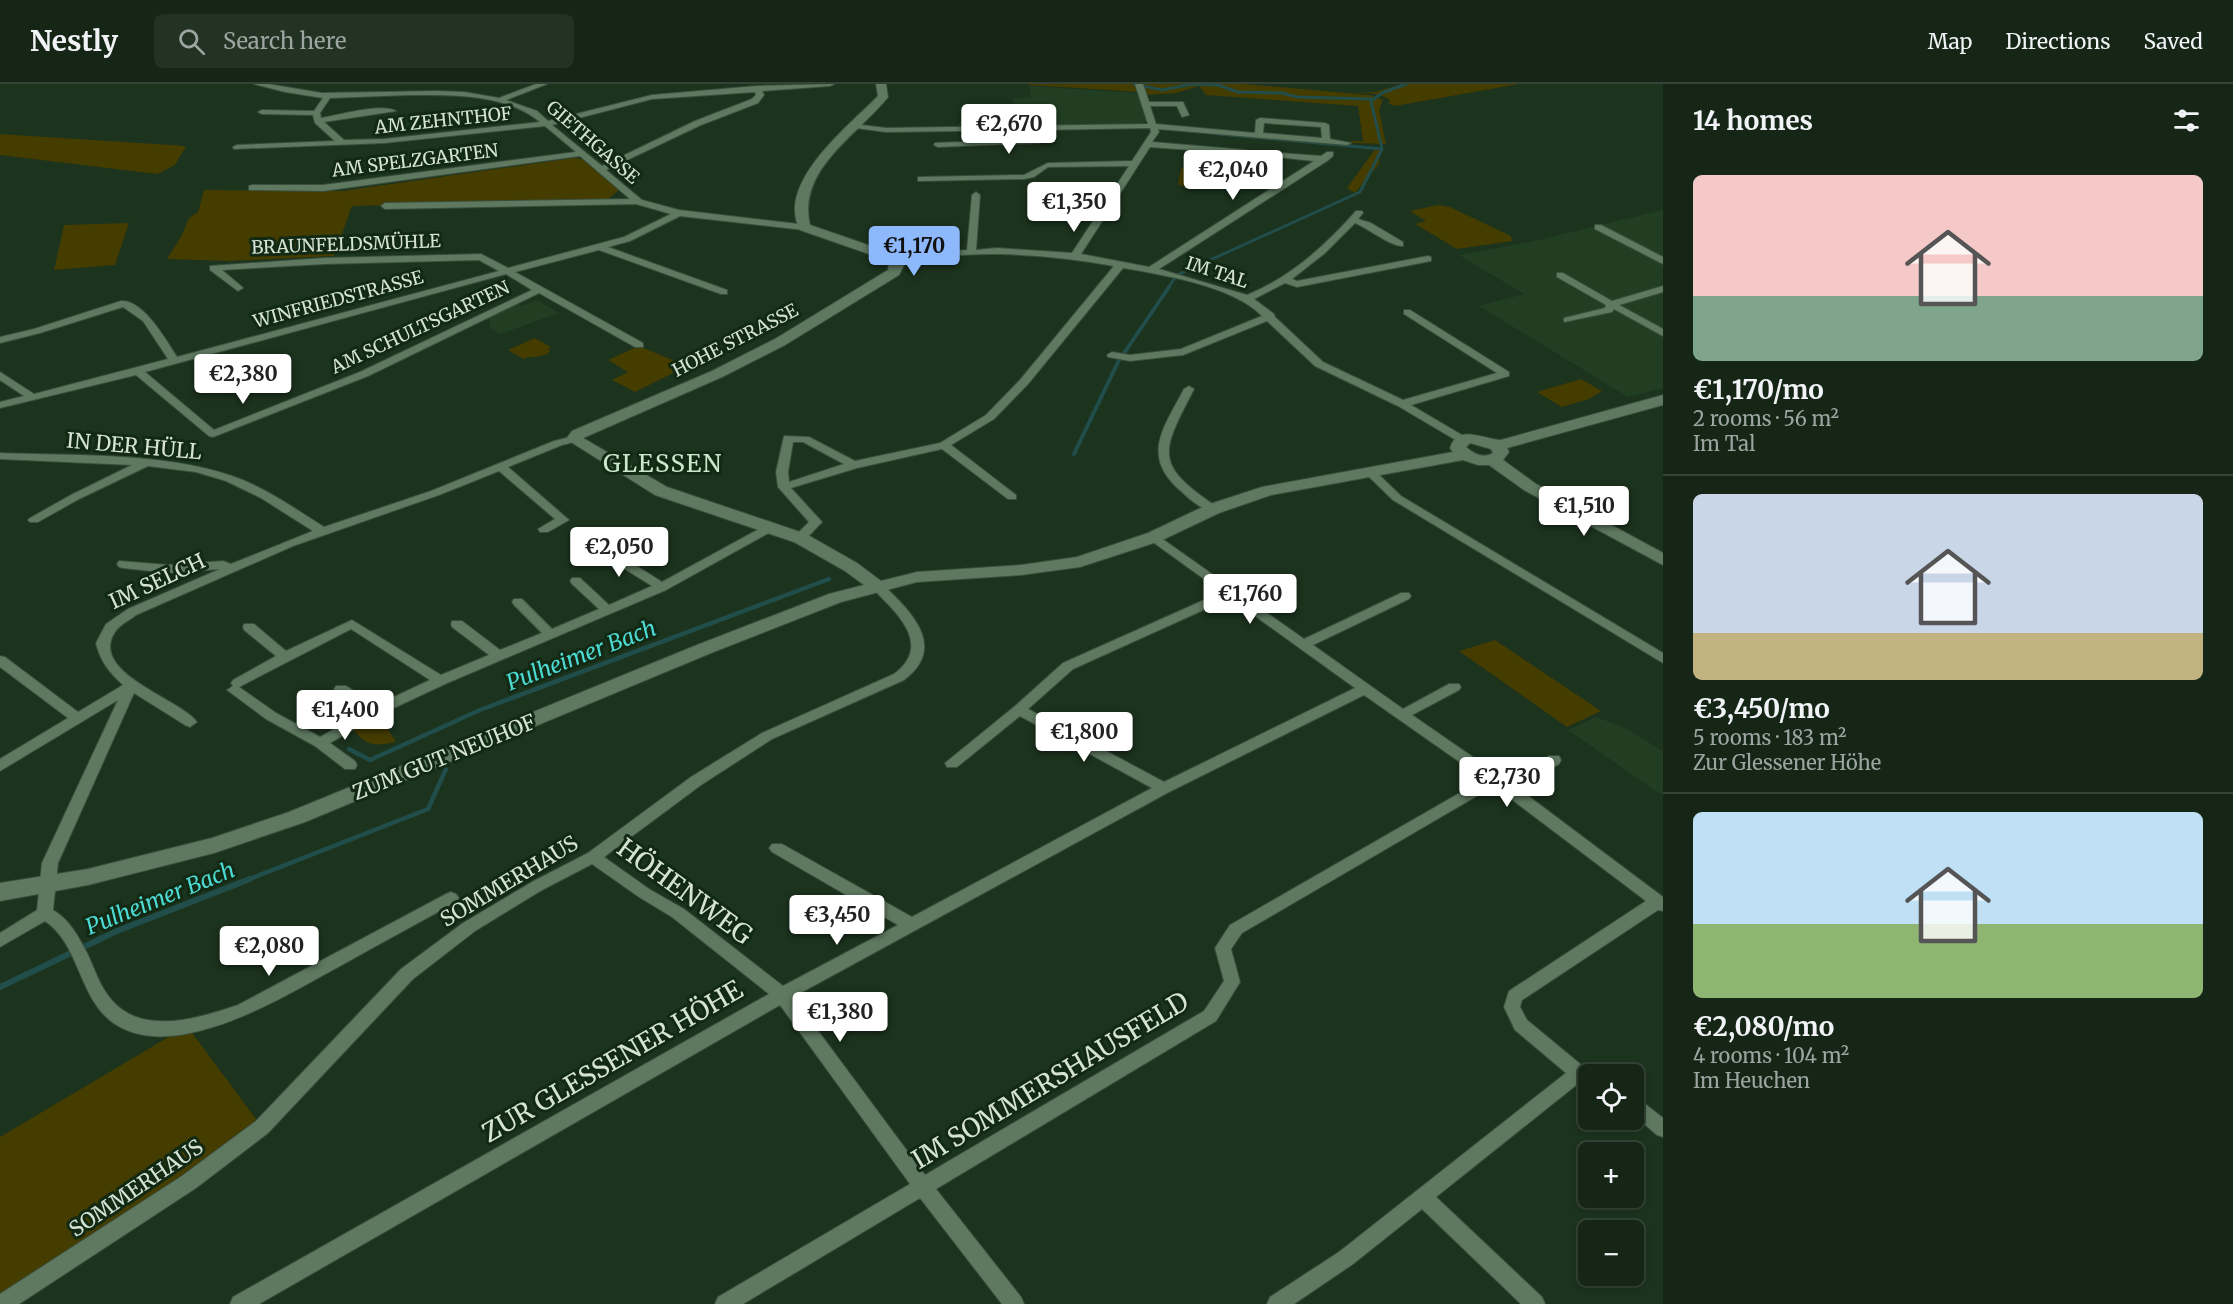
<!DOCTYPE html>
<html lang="en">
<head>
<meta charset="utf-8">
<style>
  body { margin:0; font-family:Merriweather,serif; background:#223223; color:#f1f3f6; height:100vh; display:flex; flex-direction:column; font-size:22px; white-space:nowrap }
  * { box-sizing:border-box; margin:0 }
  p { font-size:20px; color:#9da5a1 }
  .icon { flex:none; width:33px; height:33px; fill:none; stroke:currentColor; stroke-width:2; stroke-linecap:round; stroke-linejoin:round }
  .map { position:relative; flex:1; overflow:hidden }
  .side { display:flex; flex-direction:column; background:#152616; width:570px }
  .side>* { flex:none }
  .tools { position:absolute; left:1578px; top:980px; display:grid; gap:12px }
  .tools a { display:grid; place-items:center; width:66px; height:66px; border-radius:9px; background:#152616; box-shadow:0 3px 9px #0003,0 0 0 2px #344335; font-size:30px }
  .price { position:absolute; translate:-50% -51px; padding:0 14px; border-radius:6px; background:#fff; color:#222; font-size:20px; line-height:39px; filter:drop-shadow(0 2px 3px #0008) }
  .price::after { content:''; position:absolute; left:50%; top:36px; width:18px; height:14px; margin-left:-9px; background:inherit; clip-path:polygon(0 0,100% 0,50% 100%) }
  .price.selected { background:#8db9fc; color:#111 }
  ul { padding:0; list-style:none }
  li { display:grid; align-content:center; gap:12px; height:318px; padding:0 30px }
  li+li { border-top:2px solid #344335 }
  li span { display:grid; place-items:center; height:186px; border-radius:9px; color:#555 }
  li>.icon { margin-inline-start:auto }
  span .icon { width:108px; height:108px; fill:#fffc; stroke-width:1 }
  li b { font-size:26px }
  h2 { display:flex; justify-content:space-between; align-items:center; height:72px; padding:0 30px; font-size:26px }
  header { display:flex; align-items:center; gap:36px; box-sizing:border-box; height:84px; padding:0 30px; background:#152616; border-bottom:2px solid #344335 }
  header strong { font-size:28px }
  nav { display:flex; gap:33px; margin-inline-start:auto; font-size:21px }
  .search { width:420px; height:54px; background:#223223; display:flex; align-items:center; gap:15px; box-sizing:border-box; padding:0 21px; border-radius:9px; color:#9da5a1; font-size:22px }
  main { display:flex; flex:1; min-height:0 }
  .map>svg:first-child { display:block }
  .built { fill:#213e23 }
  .green { fill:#453c00 }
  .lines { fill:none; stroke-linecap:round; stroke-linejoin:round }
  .stream-far3 { stroke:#214d4a; stroke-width:3 }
  .stream-far2 { stroke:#214d4a; stroke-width:4 }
  .stream-far1 { stroke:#214d4a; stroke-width:4.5 }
  .stream { stroke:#214d4a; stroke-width:6 }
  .minor-casing { stroke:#3a4f3d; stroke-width:2 }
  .secondary-casing { stroke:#3a4f3d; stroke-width:2 }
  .minor { fill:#5f7960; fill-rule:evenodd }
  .secondary { fill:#5f7960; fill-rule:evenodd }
  .labels { text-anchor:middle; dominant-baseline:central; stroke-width:6; stroke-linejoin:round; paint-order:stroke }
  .far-street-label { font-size:18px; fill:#d5e3d5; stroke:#122914 }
  .street-label { font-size:21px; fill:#d5e3d5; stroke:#122914 }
  .water-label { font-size:22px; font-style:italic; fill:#4ddbd5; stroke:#122914 }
  .quarter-label { font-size:24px; letter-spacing:1.5px; fill:#c9e7cb; stroke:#122914 }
  .near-street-label { font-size:26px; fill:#d5e3d5; stroke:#122914 }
</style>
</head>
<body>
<header>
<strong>Nestly</strong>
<div class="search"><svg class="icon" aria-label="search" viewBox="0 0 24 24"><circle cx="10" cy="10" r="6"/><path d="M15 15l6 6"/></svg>Search here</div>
<nav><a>Map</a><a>Directions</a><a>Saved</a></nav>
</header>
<main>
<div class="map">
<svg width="1663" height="1220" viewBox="0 0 1663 1220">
  <rect width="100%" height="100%" fill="#1c331e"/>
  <g class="built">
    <polygon points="1029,2 1137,9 1149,36 1143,39 956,43 973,20 1013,22 1014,14 1031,14"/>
    <polygon points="1663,126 1663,304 1628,313 1479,222 1524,210 1459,171 1530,158"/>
    <polygon points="537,216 559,229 500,250 490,244 490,233 517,219 522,222"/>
    <polygon points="1596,633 1623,643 1663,667 1663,712 1568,646"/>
  </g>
  <g class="green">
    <polygon points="1136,0 1139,8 1028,1 1029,0"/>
    <polygon points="1142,0 1243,0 1370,11 1383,16 1379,26 1386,60 1350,59 1350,57 1363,57 1358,22 1206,11 1199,2 1176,9 1146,11"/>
    <path d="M1402,0h117l-124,22 -6,-2 1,-4c-10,-8 -26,-7 -39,-8h24z"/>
    <polygon points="0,50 186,62 175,81 157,90 0,71"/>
    <polygon points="1376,64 1380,64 1379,80 1355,109 1347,104"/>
    <polygon points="574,74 582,75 619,106 607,116 352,122 334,172 229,177 167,175 182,151 189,134 198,128 204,106 342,107"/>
    <polygon points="1181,84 1204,86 1201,105 1178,101"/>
    <polygon points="1438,121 1450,123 1511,152 1512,157 1457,165 1415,140 1426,137 1410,127"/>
    <polygon points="129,139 115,181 54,186 64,141"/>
    <path d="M535,254l16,9 -3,2 2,2c-6,8 -17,4 -26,8l-16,-9z"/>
    <polygon points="639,262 687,282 635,308 612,296 628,288 608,276"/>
    <polygon points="1581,295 1602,307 1589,315 1562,323 1537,308"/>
    <polygon points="1495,556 1601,627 1567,643 1459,567"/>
    <path d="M379,632l17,26c-19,4 -30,5 -42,-12z"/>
    <polygon points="187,942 262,1043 0,1220 0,1053"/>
  </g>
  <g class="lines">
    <g class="stream-far3">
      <polyline points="1134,0 1162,6 1193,0 1218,1 1238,8 1282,9 1297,13 1372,15"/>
      <polyline points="1218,50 1382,65"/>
      <polyline points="1168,204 1177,191 1360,108 1382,65 1371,17 1382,9 1406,0"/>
    </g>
    <polyline class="stream-far2" points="1074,370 1118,278 1169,203"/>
    <g class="stream-far1">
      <polyline points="349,665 370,676 480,626 829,495"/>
      <polyline points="247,796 428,725 446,685"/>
    </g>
    <polyline class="stream" points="0,903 117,847 250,795"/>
    <g class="minor-casing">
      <g id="minor">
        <path d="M254,0h14l54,9 114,-2 28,1 35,6 37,-14h11l-41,16 31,11 11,10 104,-26 105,-9 77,-2 -4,2 -68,5 2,4 -6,8 -57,22 -95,45 36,30 37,10 128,15v4l-3,1 -124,-14 -50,25 -22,6 119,43v4h-6l-122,-44 -84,22 128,71v4h-8l-96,-54 -171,83 -155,61 -4,-1 -73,-61 -136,33v-6l24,-6 -24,-16v-8l34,22 134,-35 -25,-38 -20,-14 -83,26 -40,10v-6l34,-8 87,-28c22,-2 45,39 56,56l322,-86 -20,-11 -155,4 -102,6 19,16 2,2 -5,3 -28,-21v-4l114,-8 157,-4 27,14 116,-31 47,-23 -35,-10 -251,5 -4,-3 4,-3 245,-4 -50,-43 -257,35 -74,-1v-4l3,-1h71l253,-33 -31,-26 -161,17 -150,6 -1,-2 4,-2 98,-4 -20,-18 -2,-8 -51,-1 -4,-2 4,-2 52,1 9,-13 -38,-6zM755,8l1,3 -4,4 -57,22 -93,45 -50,-41 100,-26zM408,11c43,0 97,-2 132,27l-156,17 -40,1 -20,-18 72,-11c-15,-8 -57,4 -75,7l-1,-5 10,-15zM506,190l26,16 -172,82 -146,58 -69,-58z"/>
        <path d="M1135,0h8l6,18h34l6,13 -7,2 -5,-11h-27l6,18 99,9 1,-13 4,-2 65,5 4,2 1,14 21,4 -4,2 -189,-16 1,3 -7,10 94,8 4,2 -4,2 -19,-1 -4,22 -4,2 -4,-2 4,-23 -69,-5 -69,107 68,13 165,-106 -57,-6h-3v-4l67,5 6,-4h6v4l-6,5 -168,108 88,26c44,-18 78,-49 109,-84h6l1,2 -5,6 13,4 32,19v4c-12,1 -35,-18 -48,-23l-30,30 -33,26 5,2 131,-25 3,1v4l-134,26 -12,-4 -31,16 20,15 1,3 48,45 80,38 94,-27 -93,-59v-4h6l99,62v4l-98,29 56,33v4h-8l-61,-36 -83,-40 -48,-45 -84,34 -53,6 -22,-4 -1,-2 5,-3 18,3 51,-6 81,-33c-29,-30 -98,-41 -139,-48l-95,116 -34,35 -43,26 65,50v4h-8l-66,-50 -85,19 -66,20 31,34 -18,19h-8l-2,-3 2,-3 13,-13 -31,-35 -2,-15 8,-36 25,1 46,24 85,-18 46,-28 34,-35 94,-114c-38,-7 -76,-11 -115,-12 -37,-1 -75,5 -112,4l-5,-3 5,-3 32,1 48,-3 5,-55 4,-3 4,3 -4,55 21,-2 75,5 57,-87 -81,1 -14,10 -10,2 -103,2h-3v-4l106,-2 24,-12 84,-2 19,-29 -1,-4 -111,2 4,11 -4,2 -101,4 -4,-2 1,-2 99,-4 -3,-9 -145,2 -30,-4 -4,-2 1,-2 33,4 262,-4zM1264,39l57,4 1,11 -59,-5zM793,358h10l41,22 -55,18 -1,-10z"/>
        <polygon points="1595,141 1601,141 1663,173 1663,180 1595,145"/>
        <polygon points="1557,189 1563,189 1612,217 1663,202 1663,208 1619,221 1663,245 1663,252 1614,225 1612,228 1564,238 1564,234 1605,224 1606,221 1557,193"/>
        <path d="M1189,302l5,3c-33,64 -41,75 23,118l2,2 -2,2 -4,1c-11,-3 -23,-12 -31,-20 -42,-35 -19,-63 2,-103z"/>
        <path d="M574,352l5,3 -1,2 -16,4 -54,22 61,53 -21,12h-8l-2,-3 17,-10 -56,-48 -60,24 -146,51 -157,69c-6,5 -17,10 -21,17 -27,41 66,67 82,90l-7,5 -5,-2 -51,-32 -76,170 -5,47c17,10 25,26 34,43 7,14 11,29 20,41 30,44 90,25 131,11l208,-111 5,-2 5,2 3,4 -3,4c-38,21 -77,42 -116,64 -54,29 -167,101 -228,56 -34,-26 -32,-77 -67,-101l-45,26v-14l37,-23 5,-47 76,-163 -118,71v-12l68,-41 -68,-51v-11l5,1 73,55 45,-27c-14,-13 -23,-24 -27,-42l10,-19 22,-15 92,-40 -51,4 -46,-5 -4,-1 -2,-3 2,-3 50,4 54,-4 8,3 82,-33 -52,-33 -35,-17 -30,-9 -48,-6 -69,33 -41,23h-8l-2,-2 2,-2 41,-23 61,-30 -132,-6v-6c74,3 162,-1 232,23 33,11 63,33 92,51l107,-36 123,-50z"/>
        <polygon points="1369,384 1373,385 1401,412 1663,569 1663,579 1393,416 1365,389 1365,385"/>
        <path d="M770,439l4,1 2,3 -2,3 -108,60 -221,94 -64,30 -51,29 25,18 2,4 -2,4h-10l-30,-23 -49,-27 -39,-29 6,-4 -2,-3 2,-3 43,-24 -32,-26 -1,-3 1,-3h10l32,27 66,-31 89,55 48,-20 -37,-28 -1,-3 1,-3h10l38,29 42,-17 -28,-28 -2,-3 2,-3h8l30,30 47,-20 -27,-25 -2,-3 2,-3h8l29,27 43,-19 -64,-40 -2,-3 2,-3h8l66,42zM351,545l79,51 -53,25 -31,-19h-10l-2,3 2,3 30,19 -46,26 -44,-24 -37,-26z"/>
        <path d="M1154,449l150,106 97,-46h8l2,3 -2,3 -96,46 90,64 46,-25h10l2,3 -2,3 -47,25 97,67 40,-26h10l2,4 -2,4 -40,25 144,108v14l-5,-1 -136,90 -2,7 7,13 58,48 3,5 -3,5 -149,119 106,100 3,7h-24l-99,-95 -69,55 -59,40h-27l3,-7 69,-45 227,-179 -51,-43 -11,-23 5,-16 137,-90 -152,-115 -252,147 -11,16 9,33 -24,39 -280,168 85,108 3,7h-22l-82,-106 -177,106h-28l3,-7 192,-113 -130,-179 -521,299h-29l3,-7 536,-303 -97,-77 -33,-20 -47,-33 -50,26 -67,41 -62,48 -145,154 -72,55 -177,116h-19v-10l182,-118 74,-55 145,-152 62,-46 69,-41 56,-29 103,-76 71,-44 132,-59c39,-29 3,-61 -21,-85l-2,-3 2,-3h8c30,28 67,64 23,97l-132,59 -71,46 -97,72 45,32 35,20 99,77 115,-61 -126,-73 -3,-4 3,-4h10l130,73 240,-129 -132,-72 -63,51h-10l-2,-4 69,-56 49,-44 159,-71 -72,-52 -2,-3 2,-3zM1230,514l125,90 -191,94 -136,-73 45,-40zM1364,611l120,84 -254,146 -15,23 9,33 -20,30 -279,164 -132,-178 376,-205z"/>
        <polygon points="1634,1013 1640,1016 1663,1034 1663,1053 1657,1051 1634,1031"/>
      </g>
    </g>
    <g class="secondary-casing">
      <path id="secondary" d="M876,0h10l2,13c-30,38 -91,72 -78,128l90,31 4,9 -5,10 -114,70 -63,32 -139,61 84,49 139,47 51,29 24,18 36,-9 104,-7 56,-8 71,-24 59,-28 55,-18 191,-35 -3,-4c8,-25 34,-8 51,-8l162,-45v10l-156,43 2,4 -6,8 33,24 127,69v12l-139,-75 -35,-25h-11l-15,-5 -192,35 -52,18 -59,28 -80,26 -59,8 -104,7 -76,20 -130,51 -406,169 -91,31 -126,32 -88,16v-18l88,-14 124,-31 77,-26 408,-167 132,-51 35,-9 -19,-14 -51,-29 -139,-47 -89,-56 6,-8 140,-60 63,-32 113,-69 1,-9 -89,-31c-25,-47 49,-104 78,-134zM1470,359l21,6 2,4c-10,6 -19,1 -27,-6z"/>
    </g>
    <use href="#minor" class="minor"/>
    <use href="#secondary" class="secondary"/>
  </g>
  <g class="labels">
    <g class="far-street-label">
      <text transform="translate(443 36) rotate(-6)">AM ZEHNTHOF</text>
      <text transform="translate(593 58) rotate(41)">GIETHGASSE</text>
      <text transform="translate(415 76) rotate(-7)">AM SPELZGARTEN</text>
      <text transform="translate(346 160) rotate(-2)">BRAUNFELDSMÜHLE</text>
      <text transform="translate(1217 188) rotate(18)">IM TAL</text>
      <text transform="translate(338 215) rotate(-15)">WINFRIEDSTRASSE</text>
      <text transform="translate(420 243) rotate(-25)">AM SCHULTSGARTEN</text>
      <text transform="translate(735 256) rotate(-27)">HOHE STRASSE</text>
    </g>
    <g class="street-label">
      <text transform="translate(134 362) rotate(5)">IN DER HÜLL</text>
      <text transform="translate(157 497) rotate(-25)">IM SELCH</text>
      <text transform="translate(444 673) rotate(-22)">ZUM GUT NEUHOF</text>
      <text transform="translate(509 797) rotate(-31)">SOMMERHAUS</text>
      <text transform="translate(136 1104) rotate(-34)">SOMMERHAUS</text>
    </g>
    <g class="water-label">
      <text transform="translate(581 571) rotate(-21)">Pulheimer Bach</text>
      <text transform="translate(160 814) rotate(-22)">Pulheimer Bach</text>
    </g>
    <g class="quarter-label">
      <text x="663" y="379">GLESSEN</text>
    </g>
    <g class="near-street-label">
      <text transform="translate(685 807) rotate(36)">HÖHENWEG</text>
      <text transform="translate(612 977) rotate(-30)">ZUR GLESSENER HÖHE</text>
      <text transform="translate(1050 996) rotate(-31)">IM SOMMERSHAUSFELD</text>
    </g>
  </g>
</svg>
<div class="tools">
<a><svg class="icon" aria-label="locate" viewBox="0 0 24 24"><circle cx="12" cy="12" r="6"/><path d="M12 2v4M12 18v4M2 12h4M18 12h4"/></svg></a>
<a>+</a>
<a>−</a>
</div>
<b class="price" style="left:1009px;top:71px">€2,670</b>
<b class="price" style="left:1233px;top:117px">€2,040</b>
<b class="price" style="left:1074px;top:149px">€1,350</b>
<b class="price selected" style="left:914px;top:193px">€1,170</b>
<b class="price" style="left:243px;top:321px">€2,380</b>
<b class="price" style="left:1584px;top:453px">€1,510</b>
<b class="price" style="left:619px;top:494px">€2,050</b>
<b class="price" style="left:1250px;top:541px">€1,760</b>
<b class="price" style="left:345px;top:657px">€1,400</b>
<b class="price" style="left:1084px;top:679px">€1,800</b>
<b class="price" style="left:1507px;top:724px">€2,730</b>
<b class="price" style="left:837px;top:862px">€3,450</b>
<b class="price" style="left:269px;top:893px">€2,080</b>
<b class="price" style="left:840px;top:959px">€1,380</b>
</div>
<section class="side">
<h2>14 homes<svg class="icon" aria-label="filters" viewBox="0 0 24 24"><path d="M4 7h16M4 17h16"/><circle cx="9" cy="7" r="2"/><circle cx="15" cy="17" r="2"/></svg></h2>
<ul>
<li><span style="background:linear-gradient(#f6c9c9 65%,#7fa58c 0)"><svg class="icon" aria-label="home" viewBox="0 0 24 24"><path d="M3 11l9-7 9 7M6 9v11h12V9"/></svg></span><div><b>€1,170/mo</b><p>2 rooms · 56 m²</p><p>Im Tal</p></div></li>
<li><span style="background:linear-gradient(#c9d6e8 75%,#c2b280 0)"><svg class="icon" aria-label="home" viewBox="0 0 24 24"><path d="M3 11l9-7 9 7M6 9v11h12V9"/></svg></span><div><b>€3,450/mo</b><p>5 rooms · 183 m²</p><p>Zur Glessener Höhe</p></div></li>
<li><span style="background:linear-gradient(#bfe0f5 60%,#8fb573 0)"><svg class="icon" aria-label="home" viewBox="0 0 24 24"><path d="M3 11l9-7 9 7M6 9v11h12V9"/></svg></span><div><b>€2,080/mo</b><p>4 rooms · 104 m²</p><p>Im Heuchen</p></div></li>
</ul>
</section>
</main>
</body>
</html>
